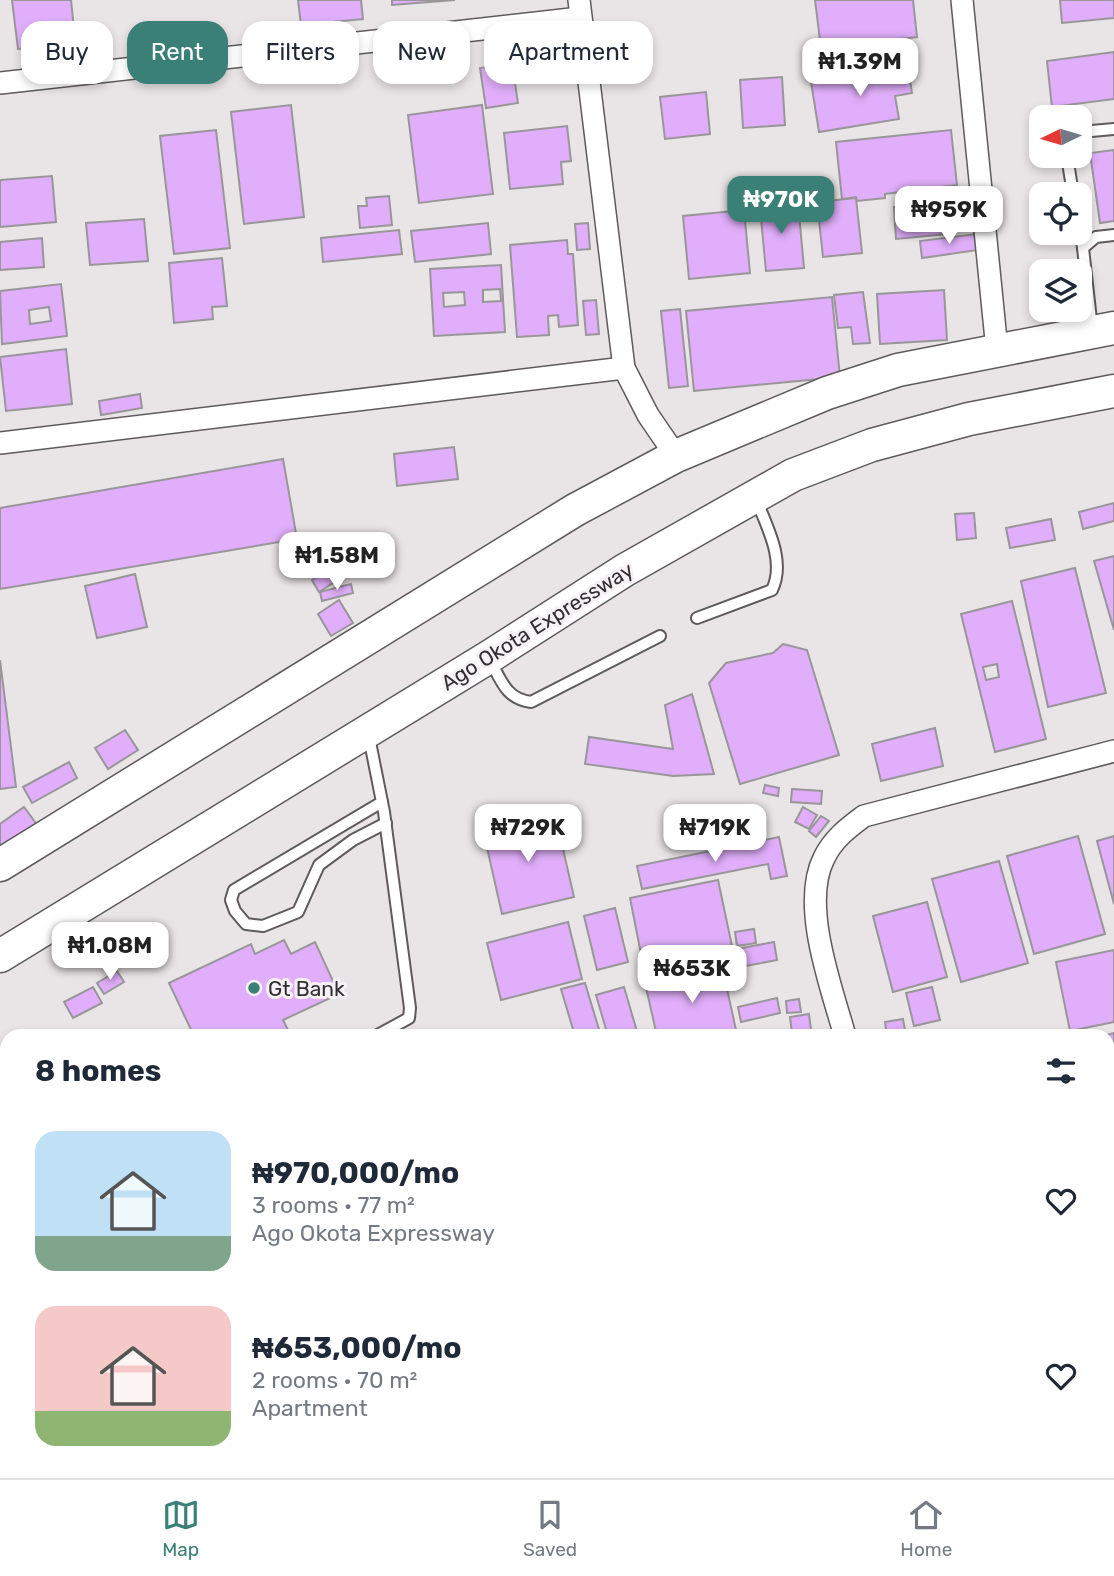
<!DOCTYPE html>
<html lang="en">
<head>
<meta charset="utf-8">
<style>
  body { margin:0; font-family:Rubik,sans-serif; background:#f6f6f7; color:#1f2937; height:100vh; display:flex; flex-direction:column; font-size:26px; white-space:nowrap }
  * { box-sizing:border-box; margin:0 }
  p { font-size:23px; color:#747a83 }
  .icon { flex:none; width:38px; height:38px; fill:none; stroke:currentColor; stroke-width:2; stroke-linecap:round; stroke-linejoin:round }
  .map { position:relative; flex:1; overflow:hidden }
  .panel { position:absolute; left:0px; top:1029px; width:1115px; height:450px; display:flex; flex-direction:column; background:#fff; border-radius:21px 21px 0 0; box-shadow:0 4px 10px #0003 }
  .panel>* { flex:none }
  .top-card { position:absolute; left:21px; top:21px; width:700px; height:63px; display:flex; gap:14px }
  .needle { width:46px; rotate:265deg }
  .controls { position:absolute; left:1029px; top:105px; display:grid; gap:14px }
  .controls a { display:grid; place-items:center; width:63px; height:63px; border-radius:14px; background:#fff; box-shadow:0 4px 10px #0003; font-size:35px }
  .price { position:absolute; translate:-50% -60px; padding:0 16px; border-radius:14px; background:#fff; color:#222; font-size:23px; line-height:46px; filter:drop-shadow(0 2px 4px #0008) }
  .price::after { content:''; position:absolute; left:50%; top:42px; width:21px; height:16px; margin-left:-10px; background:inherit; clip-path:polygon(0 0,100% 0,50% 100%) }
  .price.active { background:#3a8077; color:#fff }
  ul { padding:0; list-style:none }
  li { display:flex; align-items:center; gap:21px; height:175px; padding:0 35px }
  li span { display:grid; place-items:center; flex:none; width:196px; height:140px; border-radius:21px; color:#555 }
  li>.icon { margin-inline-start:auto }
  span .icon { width:84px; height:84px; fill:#fffc; stroke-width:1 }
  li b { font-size:30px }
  h2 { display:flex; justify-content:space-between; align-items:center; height:84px; padding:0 35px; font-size:30px }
  .pill { padding:0 24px; border-radius:21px; background:#fff; box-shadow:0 4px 10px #0003; font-size:24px; line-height:63px }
  .pill.active { background:#3a8077; color:#fff }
  .tabs { display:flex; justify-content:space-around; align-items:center; height:98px; border-top:2px solid #e0e1e3; background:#fff; font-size:19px; color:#747a83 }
  .tabs a { display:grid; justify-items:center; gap:4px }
  .tabs .active { color:#3a8077 }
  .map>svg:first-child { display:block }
  .building { fill:#e0aefa; stroke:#99969a; stroke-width:2; fill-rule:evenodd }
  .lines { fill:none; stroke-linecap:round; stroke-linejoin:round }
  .service-casing { stroke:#5f5a5c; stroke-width:14 }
  .minor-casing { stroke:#5f5a5c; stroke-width:24 }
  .secondary-casing { stroke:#5f5a5c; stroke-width:35 }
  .service { stroke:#fff; stroke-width:10 }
  .minor { stroke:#fff; stroke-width:21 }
  .secondary { stroke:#fff; stroke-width:32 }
  .poi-dot { fill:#3a8077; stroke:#f6f1f4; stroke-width:2.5 }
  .labels { text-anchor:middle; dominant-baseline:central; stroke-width:6; stroke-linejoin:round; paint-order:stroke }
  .street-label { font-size:21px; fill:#313030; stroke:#f6f1f4 }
  .poi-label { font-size:21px; fill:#313030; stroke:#f6f1f4; text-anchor:start }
</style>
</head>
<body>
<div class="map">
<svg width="1114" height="1478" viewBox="0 0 1114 1478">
  <rect width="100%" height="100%" fill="#e9e4e6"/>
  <g class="building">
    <polygon points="12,0 71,0 78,67 41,71 39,47 18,49"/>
    <polygon points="298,0 361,0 363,19 301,25"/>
    <polygon points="392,0 455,0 392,5"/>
    <polygon points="815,0 913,0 917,37 821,48"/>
    <polygon points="1060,0 1114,0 1114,18 1062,23"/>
    <polygon points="1114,52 1114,99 1052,107 1047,61"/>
    <polygon points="512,63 518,103 486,108 480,68"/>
    <polygon points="908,66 912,93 895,96 899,119 819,132 811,82"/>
    <polygon points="782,77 785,125 743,128 740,80"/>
    <polygon points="706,92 710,134 665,139 660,97"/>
    <polygon points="291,105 304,217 244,224 231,112"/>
    <polygon points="482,105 493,194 419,203 408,115"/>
    <polygon points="567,126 571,161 561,162 563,184 510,189 504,133"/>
    <polygon points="216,130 230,248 174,254 160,136"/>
    <polygon points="951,130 957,185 885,194 885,198 857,201 856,197 842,199 836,142"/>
    <polygon points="1114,150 1114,221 1100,223 1090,153"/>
    <polygon points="52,176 56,222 0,227 0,180"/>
    <polygon points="389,196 392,225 360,228 358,206 367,206 366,198"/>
    <polygon points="856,198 862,253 823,257 817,202"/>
    <polygon points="798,203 804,268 766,271 761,219 752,220 751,207"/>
    <polygon points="944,203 947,234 896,239 894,207"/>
    <polygon points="744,210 750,273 689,279 683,216"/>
    <polygon points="144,219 148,261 90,265 86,223"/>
    <polygon points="488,223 491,254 415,262 411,231"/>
    <polygon points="588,223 590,249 577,250 575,224"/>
    <polygon points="399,230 402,254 323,262 321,238"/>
    <polygon points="976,234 978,250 922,258 920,241"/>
    <polygon points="42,238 44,267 0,270 0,242"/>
    <polygon points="567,240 568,254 573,254 578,325 559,327 558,315 548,316 549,335 517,337 510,245"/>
    <polygon points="222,258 227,306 212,307 213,319 174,323 169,263"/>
    <path d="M501,265l4,67 -71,4 -4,-67zM500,289l1,12 -18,1v-12zM464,292l1,13 -21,2 -1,-14z"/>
    <path d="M61,284l6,52 -65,8 -2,-53zM49,307l2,14 -21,3 -1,-14z"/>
    <polygon points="944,290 947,340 880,344 877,294"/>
    <polygon points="863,292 870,343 853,344 851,327 838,328 834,295"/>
    <polygon points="832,297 840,377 694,391 686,311"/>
    <polygon points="596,300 599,334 586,335 583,301"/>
    <polygon points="680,309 688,386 669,388 661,311"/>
    <polygon points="66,349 72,404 6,411 0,357"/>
    <polygon points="140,394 142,408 101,415 99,401"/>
    <polygon points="454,447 458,479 397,486 394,454"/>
    <polygon points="283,459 297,539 0,589 0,508"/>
    <polygon points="1114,503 1114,521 1083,529 1079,512"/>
    <polygon points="974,513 976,538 957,540 955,514"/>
    <polygon points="1051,519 1055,540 1010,548 1006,528"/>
    <polygon points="1114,556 1114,630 1094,561"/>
    <polygon points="344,561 350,572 319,592 312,580"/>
    <polygon points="1075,568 1106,693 1048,707 1021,581"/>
    <polygon points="135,574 147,627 97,638 85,586"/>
    <polygon points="351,584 353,593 322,601 320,592"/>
    <polygon points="339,600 353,623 331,636 318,614"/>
    <path d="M1012,601l34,138 -51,13 -34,-138zM997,664l2,13 -13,3 -3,-13z"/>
    <polygon points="783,644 807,650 839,755 740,784 709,683 726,663 773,653"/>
    <polygon points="0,660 16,787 0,789"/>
    <polygon points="692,694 714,774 673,776 585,764 589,737 673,749 665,705"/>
    <polygon points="935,728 943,766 881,781 872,744"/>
    <polygon points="125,730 138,750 108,769 95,748"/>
    <polygon points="69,762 77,778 32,803 23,787"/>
    <polygon points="765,785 779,788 778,796 763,793"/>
    <polygon points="792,789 822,791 821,804 791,802"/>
    <polygon points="24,807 38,826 0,853 0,824"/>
    <polygon points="803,807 817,815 809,829 795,822"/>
    <polygon points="555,814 574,897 502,914 483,830"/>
    <polygon points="821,816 829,821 816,837 809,831"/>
    <polygon points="1078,836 1105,934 1034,954 1007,856"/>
    <polygon points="1114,836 1114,904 1097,841"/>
    <polygon points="779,837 787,876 771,879 768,864 642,889 637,866"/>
    <polygon points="999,861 1028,963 961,982 932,879"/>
    <polygon points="718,880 732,946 643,964 630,898"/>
    <polygon points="927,902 947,977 893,992 873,916"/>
    <polygon points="615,908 628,962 597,970 584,916"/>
    <polygon points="568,922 582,979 501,1000 487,943"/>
    <polygon points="754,929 756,943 737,946 735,932"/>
    <polygon points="284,940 291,954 315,942 339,994 283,1020 291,1036 194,1036 169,983 251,944 255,954"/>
    <polygon points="774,942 777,960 730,969 726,951"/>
    <polygon points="1114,950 1114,1022 1070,1031 1056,962"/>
    <polygon points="722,966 736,1030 713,1036 657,1036 645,983"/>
    <polygon points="117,971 124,982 104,994 97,983"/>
    <polygon points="585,983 601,1036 575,1036 561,989"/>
    <polygon points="93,987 102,1003 73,1018 64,1002"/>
    <polygon points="624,987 638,1035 608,1036 596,995"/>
    <polygon points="932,987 940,1020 914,1026 906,993"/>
    <polygon points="777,998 780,1013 741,1022 738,1007"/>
    <polygon points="799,999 801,1012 787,1013 786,1001"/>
    <polygon points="809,1014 811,1030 792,1033 790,1017"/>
    <polygon points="903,1019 906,1036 887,1036 885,1022"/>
    <polygon points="1114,1033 1114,1057 1108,1058 1108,1036 1103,1036"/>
    <polygon points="1114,1082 1114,1164 1108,1145 1108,1084"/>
    <polygon points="7,1122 7,1302 3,1303 0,1294 0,1125"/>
    <polygon points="1114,1392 1114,1445 1108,1447 1108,1393"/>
    <polygon points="83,1472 168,1472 151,1478 85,1478"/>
    <polygon points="220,1472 248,1472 251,1478 209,1478"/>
    <polygon points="285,1472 333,1472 336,1478 289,1478"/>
    <polygon points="366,1472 415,1472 419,1478 355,1478"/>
    <polygon points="541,1472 728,1472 729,1478 542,1478"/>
    <polygon points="806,1472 824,1472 826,1478 787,1478"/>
    <polygon points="842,1472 874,1472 875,1478 844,1478"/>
  </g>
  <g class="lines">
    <g class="service-casing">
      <g id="service">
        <polyline points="1080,132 1114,129"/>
        <polyline points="1067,156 1073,194"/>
        <polyline points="1080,228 1083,248"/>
        <polyline points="1092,329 1083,248 1096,237 1114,235"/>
        <path d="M697,618l75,-28c14,-29 -5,-63 -16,-91"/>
        <path d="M490,660c11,20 16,39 41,42l129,-66"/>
        <polyline points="369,737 384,812 410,1008 409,1018 376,1036"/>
        <polyline points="382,802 234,890 231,900 235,911 246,924 263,926 298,912 319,865 353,840 386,823"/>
      </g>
    </g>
    <g class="minor-casing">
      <g id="minor">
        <polyline points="579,0 624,368 648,415 676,456"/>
        <polyline points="962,0 997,350"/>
        <polyline points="0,83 580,18"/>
        <polyline points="0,443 624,368"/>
        <path d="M845,1036c-13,-47 -45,-131 -21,-178 9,-19 24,-30 40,-42l250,-65"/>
        <polyline points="505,1472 505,1478"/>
        <polyline points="973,1472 975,1478"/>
      </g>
    </g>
    <g class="secondary-casing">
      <g id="secondary">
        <polyline points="0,865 575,510 676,456 827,393 898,370 1114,328"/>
        <polyline points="0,956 489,657 625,570 793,475 872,445 969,419 1114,391"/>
      </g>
    </g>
    <use href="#service" class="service"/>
    <use href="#minor" class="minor"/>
    <use href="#secondary" class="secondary"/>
  </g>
  <circle class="poi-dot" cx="254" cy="988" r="7"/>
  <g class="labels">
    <g class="street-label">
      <text transform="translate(537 626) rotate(-32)">Ago Okota Expressway</text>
    </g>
    <g class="poi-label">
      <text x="268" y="988">Gt Bank</text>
    </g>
  </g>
</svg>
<div class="controls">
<a><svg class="needle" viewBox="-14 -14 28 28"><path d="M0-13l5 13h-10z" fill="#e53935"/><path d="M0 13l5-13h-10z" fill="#747a83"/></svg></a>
<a><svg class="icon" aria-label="locate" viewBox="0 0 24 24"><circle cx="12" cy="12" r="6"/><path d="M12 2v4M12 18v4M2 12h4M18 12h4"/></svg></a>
<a><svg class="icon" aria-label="layers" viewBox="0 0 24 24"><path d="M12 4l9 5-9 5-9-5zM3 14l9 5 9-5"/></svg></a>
</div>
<b class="price" style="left:860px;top:98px">₦1.39M</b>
<b class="price active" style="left:781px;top:236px">₦970K</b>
<b class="price" style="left:949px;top:246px">₦959K</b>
<b class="price" style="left:337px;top:592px">₦1.58M</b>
<b class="price" style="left:528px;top:864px">₦729K</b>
<b class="price" style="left:715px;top:864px">₦719K</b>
<b class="price" style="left:110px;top:982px">₦1.08M</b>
<b class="price" style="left:692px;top:1005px">₦653K</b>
<div class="top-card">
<a class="pill">Buy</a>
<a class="pill active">Rent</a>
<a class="pill">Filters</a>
<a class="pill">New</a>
<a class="pill">Apartment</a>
</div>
<section class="panel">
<h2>8 homes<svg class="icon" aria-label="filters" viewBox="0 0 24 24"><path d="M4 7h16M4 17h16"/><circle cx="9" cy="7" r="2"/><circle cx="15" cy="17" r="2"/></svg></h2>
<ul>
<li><span style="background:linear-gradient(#bfe0f5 75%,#7fa58c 0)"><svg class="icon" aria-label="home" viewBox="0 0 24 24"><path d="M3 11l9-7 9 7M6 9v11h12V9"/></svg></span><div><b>₦970,000/mo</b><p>3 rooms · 77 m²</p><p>Ago Okota Expressway</p></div><svg class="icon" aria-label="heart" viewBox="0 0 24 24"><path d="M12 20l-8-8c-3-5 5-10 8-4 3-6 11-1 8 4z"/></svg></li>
<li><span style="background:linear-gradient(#f6c9c9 75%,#8fb573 0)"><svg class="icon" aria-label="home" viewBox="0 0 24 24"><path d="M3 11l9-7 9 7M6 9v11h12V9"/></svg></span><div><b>₦653,000/mo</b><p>2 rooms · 70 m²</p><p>Apartment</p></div><svg class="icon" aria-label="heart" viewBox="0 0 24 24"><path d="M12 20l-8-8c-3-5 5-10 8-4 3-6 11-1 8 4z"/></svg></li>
</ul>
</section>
</div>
<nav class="tabs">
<a class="active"><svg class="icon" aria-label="map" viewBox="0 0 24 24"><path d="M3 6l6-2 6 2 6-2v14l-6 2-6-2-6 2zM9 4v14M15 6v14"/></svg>Map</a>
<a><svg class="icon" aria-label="saved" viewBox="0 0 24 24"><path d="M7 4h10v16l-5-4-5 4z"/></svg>Saved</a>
<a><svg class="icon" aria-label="home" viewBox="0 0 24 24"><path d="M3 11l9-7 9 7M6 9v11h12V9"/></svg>Home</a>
</nav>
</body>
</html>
